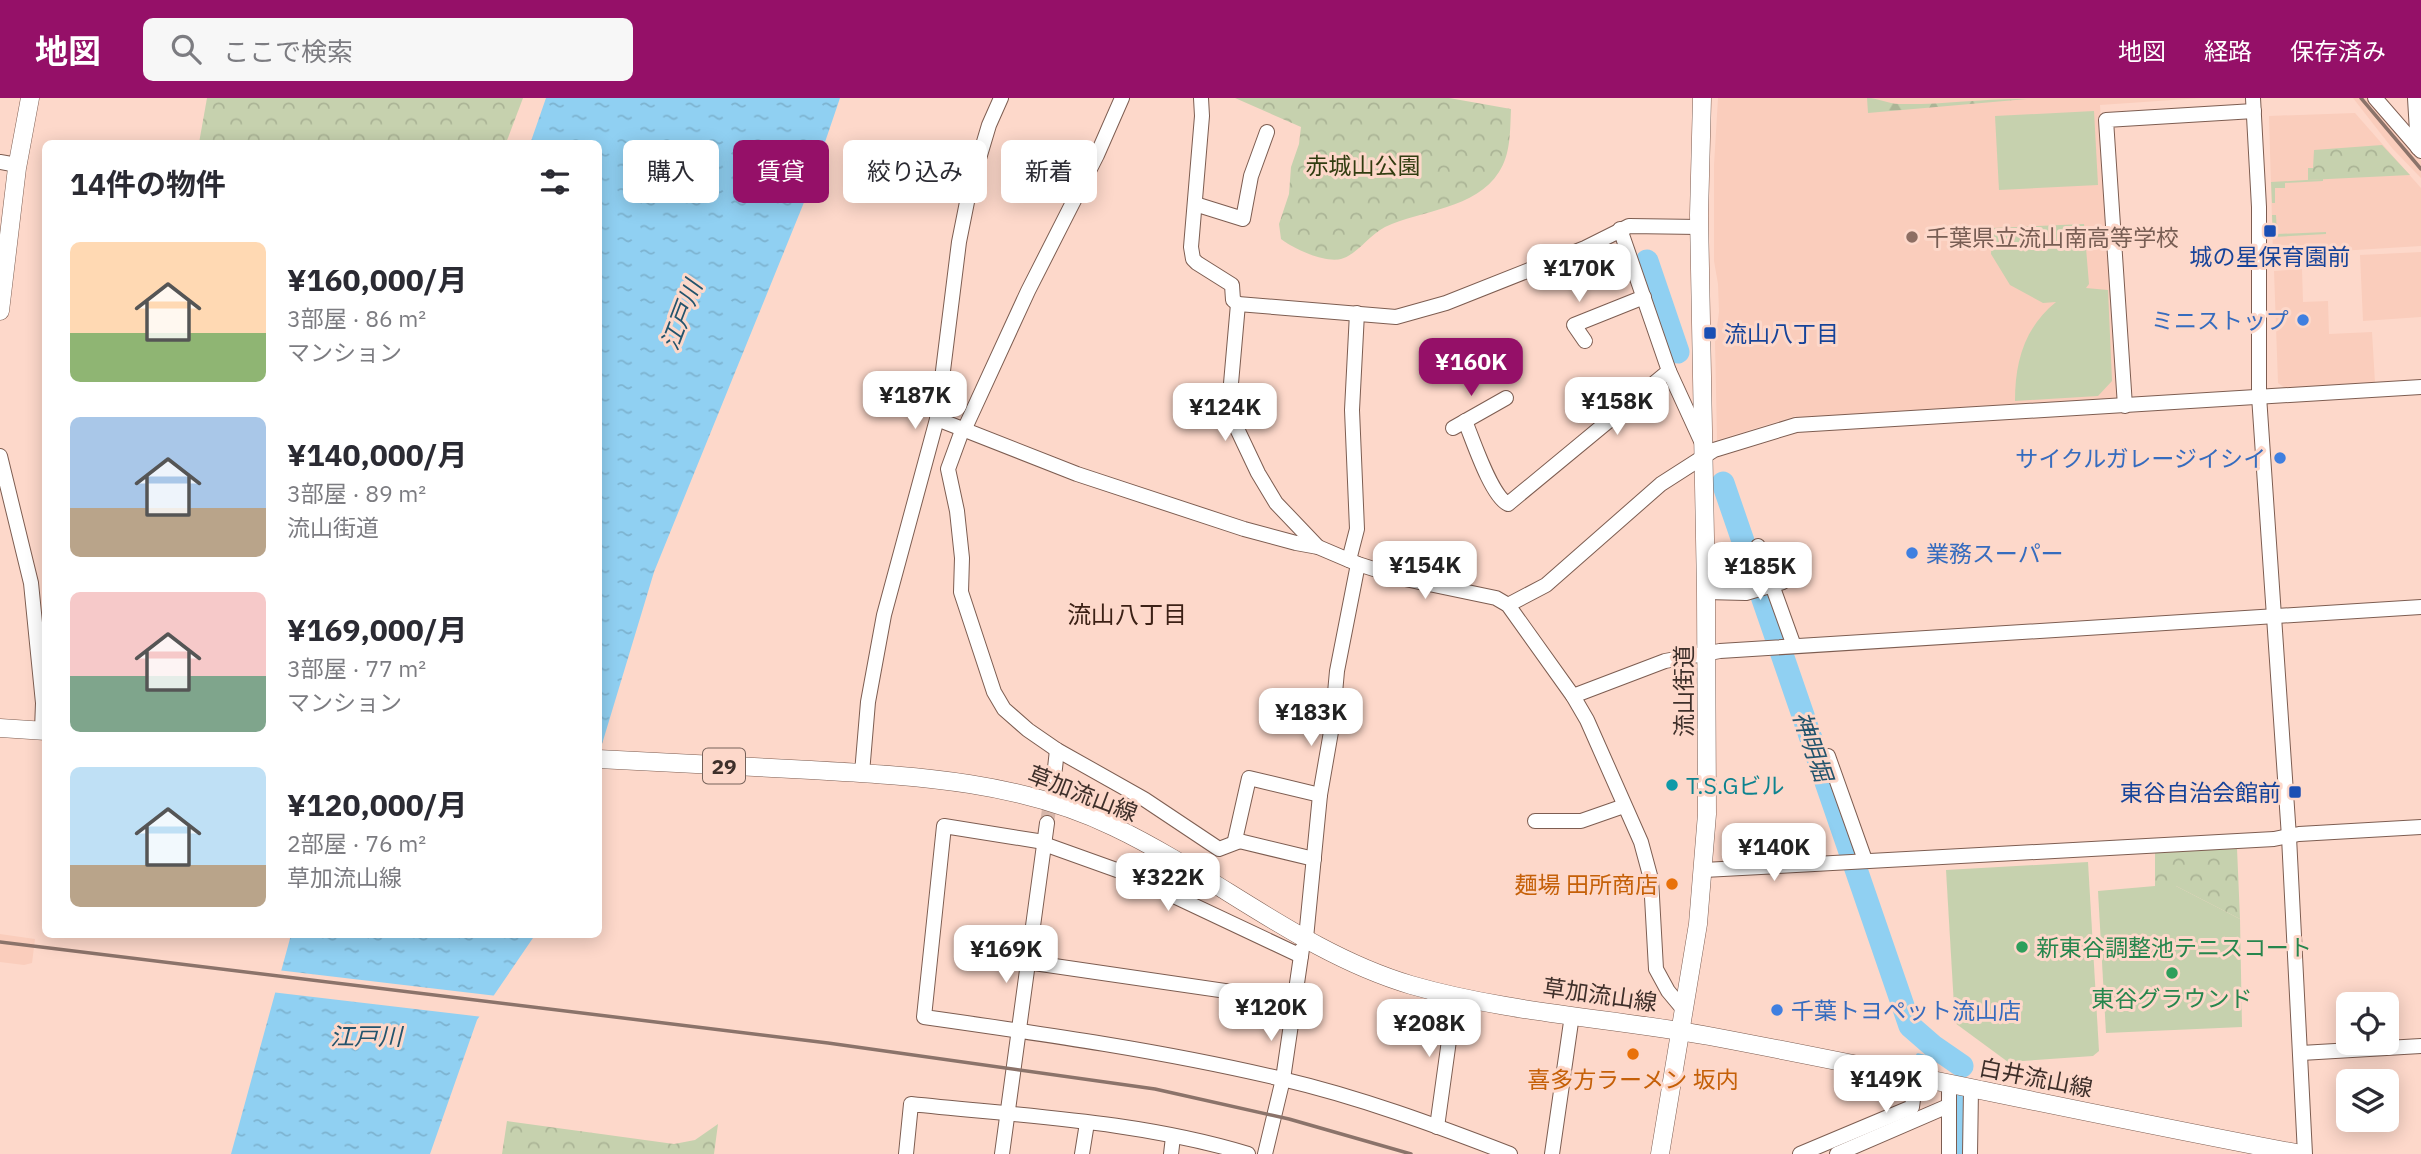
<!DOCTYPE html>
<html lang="ja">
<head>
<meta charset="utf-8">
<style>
  body { margin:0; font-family:"IBM Plex Sans","Noto Sans JP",sans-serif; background:#f7f7f7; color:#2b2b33; height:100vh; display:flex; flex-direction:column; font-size:26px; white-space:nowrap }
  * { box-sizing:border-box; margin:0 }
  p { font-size:23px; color:#7c7c81 }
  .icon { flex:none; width:38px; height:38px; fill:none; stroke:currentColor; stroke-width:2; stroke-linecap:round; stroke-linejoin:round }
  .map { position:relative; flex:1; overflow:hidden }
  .panel { position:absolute; left:42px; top:42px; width:560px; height:798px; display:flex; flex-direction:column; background:#fff; border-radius:10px; box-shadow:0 4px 18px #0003 }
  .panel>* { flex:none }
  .guide { position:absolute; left:623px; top:42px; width:665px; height:63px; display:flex; gap:14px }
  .buttons { position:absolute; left:2336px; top:894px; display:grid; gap:14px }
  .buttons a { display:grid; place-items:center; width:63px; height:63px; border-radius:10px; background:#fff; box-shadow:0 4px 18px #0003; font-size:35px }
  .price { position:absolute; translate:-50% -60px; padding:0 16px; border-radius:14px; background:#fff; color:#222; font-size:23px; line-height:46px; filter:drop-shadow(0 2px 4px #0008) }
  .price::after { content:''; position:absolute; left:50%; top:42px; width:21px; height:16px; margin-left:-10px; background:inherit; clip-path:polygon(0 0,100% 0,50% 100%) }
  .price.current { background:#951068; color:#fff }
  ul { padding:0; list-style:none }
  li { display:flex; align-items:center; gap:21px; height:175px; padding:0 28px }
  li span { display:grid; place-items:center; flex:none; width:196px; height:140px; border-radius:10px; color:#555 }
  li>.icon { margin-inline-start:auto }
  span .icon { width:84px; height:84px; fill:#fffc; stroke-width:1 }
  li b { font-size:30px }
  h2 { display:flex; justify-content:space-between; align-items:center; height:84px; padding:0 28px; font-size:30px }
  .tag { padding:0 24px; border-radius:10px; background:#fff; box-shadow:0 4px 18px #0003; font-size:24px; line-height:63px }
  .tag.current { background:#951068; color:#fff }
  header { display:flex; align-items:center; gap:42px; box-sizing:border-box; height:98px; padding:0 35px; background:#951068; color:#fff }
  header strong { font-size:33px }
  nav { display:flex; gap:38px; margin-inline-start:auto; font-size:24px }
  .search { width:490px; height:63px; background:#f7f7f7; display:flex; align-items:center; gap:18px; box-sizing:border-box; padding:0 24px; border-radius:10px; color:#7c7c81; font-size:26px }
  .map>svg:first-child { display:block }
  .built { fill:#facdbc }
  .green { fill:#c6d1ae }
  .forest { fill:url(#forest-firs) }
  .park { fill:url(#park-crowns) }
  .water { fill:url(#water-ripples) }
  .pier { fill:#fdd8ca }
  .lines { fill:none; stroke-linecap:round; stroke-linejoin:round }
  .stream { stroke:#90d0f2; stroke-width:3.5 }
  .river { stroke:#90d0f2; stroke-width:23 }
  .minor-tunnel { stroke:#d7b6aa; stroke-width:14; stroke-dasharray:14 7; stroke-linecap:butt }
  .minor-casing { stroke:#7d5d51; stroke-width:16 }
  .major-casing { stroke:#7d5d51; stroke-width:19 }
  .minor { stroke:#fff; stroke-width:14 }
  .major { stroke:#fff; stroke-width:18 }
  .rail { stroke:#8b736a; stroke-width:3.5 }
  .transit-dot { fill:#1a4fb4; stroke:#fdd8ca; stroke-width:2.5 }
  .education-dot { fill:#8d6e63; stroke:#fdd8ca; stroke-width:2.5 }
  .shop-dot { fill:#3f7fe0; stroke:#fdd8ca; stroke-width:2.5 }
  .culture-dot { fill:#0f9aa8; stroke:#fdd8ca; stroke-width:2.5 }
  .food-dot { fill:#e8710a; stroke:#fdd8ca; stroke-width:2.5 }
  .leisure-dot { fill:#2e9e5b; stroke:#fdd8ca; stroke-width:2.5 }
  .labels { text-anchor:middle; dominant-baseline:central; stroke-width:6; stroke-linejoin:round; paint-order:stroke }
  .shield { fill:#fdd8ca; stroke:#77625a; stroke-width:2 }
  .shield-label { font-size:21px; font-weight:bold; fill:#3e2f2a }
  .park-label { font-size:23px; fill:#313c10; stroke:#fdd8ca }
  .education-label { font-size:23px; fill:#785e54; stroke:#fdd8ca; text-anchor:start }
  .transit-label { font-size:23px; fill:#164399; stroke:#fdd8ca }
  .shop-label { font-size:23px; fill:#366cbe; stroke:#fdd8ca; text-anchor:end }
  .street-label { font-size:23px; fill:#3e2f2a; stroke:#fdd8ca }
  .culture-label { font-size:23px; fill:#0d838f; stroke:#fdd8ca; text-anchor:start }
  .food-label { font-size:23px; fill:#c56008; stroke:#fdd8ca; text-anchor:end }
  .leisure-label { font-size:23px; fill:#27864d; stroke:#fdd8ca; text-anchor:start }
  .water-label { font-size:24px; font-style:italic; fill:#23546d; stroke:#fdd8ca }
  .neighbourhood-label { font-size:24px; fill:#3c2116; stroke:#fdd8ca }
</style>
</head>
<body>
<header>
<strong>地図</strong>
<div class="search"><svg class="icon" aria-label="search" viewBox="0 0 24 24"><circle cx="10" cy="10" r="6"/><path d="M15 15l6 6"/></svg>ここで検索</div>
<nav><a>地図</a><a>経路</a><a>保存済み</a></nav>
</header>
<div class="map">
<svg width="2421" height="1056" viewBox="0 0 2421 1056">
  <defs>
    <pattern id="forest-firs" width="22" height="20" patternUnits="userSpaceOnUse" patternTransform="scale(1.75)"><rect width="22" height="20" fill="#c6d1ae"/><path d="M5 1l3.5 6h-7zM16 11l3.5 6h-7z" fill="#abb496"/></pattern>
    <pattern id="park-crowns" width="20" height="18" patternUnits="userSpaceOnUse" patternTransform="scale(1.75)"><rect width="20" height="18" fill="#c6d1ae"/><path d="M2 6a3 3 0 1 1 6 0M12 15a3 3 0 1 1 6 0" fill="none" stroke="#abb496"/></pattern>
    <pattern id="water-ripples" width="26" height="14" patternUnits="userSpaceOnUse" patternTransform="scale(1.75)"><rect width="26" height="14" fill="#90d0f2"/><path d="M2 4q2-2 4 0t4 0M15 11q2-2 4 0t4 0" fill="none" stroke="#7db3d0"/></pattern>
  </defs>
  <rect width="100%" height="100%" fill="#fdd8ca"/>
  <g class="built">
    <polygon points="1718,0 2202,0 2100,7 2120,302 1797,323 1796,318 1717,342 1715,244 1719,214 1718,186 1714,163 1714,67"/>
    <polygon points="2353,0 2368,0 2421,63 2421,80 2392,50"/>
    <polygon points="2355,15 2421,90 2421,148 2273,157 2269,18"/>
    <polygon points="2421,154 2421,219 2363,223 2360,157"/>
    <polygon points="2302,171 2303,204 2328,203 2329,236 2372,234 2375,285 2285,290 2278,285 2274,173"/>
    <polygon points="0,836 35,841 32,865 24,867 0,864"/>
  </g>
  <g class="green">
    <polygon points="2094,13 2098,87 1999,92 1995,18"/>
    <polygon points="2323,81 2323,83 2285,85 2285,90 2275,90 2275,105 2272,105 2271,84"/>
    <polygon points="2272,117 2276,117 2277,136 2326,134 2326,136 2273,139"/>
    <path d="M2084,126l5,60 -3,4 22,2 4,91 -14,15 -83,5c0,-39 9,-73 41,-99l-13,1 -33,-18 -19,-31 1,-26z"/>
    <polygon points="2088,764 2099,953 2093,958 2008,964 1955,925 1946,772"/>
    <polygon points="2155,788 2176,788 2240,821 2242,929 2106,935 2098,793"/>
  </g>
  <path class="forest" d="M1867,0c12,0 21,6 32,6 42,1 87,-6 128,-5l-159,14z"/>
  <g class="park">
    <polygon points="207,0 523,0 506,45 199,45"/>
    <path d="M1235,0h214l62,11c-1,21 0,45 -12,63 -23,37 -78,38 -114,55 -16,8 -27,27 -44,32 -17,4 -47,-10 -60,-20l-2,-15 10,-30 2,-27 8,-23 2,-17z"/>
    <polygon points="2382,47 2410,77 2308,82 2308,70 2313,70 2314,52"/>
    <polygon points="2237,750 2240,821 2176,788 2155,788 2155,755"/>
    <polygon points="507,1023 674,1046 695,1042 718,1026 714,1056 502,1056"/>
  </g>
  <g class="water">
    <polygon points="546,0 840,0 807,97 654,474 599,656 598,46 530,46"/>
    <polygon points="291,837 535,837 477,922 430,1056 231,1056"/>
  </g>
  <polygon class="pier" points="277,872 497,898 483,919 271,894"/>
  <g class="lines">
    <polyline class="stream" points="1918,957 1962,968"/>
    <g class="river">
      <polyline points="1647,163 1678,254"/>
      <polyline points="1723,385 1910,928 1933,948 1962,968"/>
      <polyline points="1963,1056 1964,1004"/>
    </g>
    <polyline class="minor-tunnel" points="1047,725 1054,679"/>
    <g class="minor-casing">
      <g id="minor">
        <polyline points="1201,0 1202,18 1191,149 1193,161 1197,165 1232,187 1233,202 1238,206 1396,219 1446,205 1585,150 1629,128 1699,129"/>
        <polyline points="2253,0 2259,109 2259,298 2289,739 2305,1056"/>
        <polyline points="2375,0 2421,53"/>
        <polyline points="2415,0 2418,50"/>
        <polyline points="0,64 17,67"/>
        <polyline points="1195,106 1243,121 1251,78 1267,34"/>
        <polyline points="1238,206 1229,308 1231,318 1258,375 1276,405 1318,449"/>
        <polyline points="1585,243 1574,227 1644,199"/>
        <polyline points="1669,273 1702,345"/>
        <polyline points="2125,308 2106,22 2254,13"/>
        <polyline points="937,321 1077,376 1244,431 1296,445 1318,449 1358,466 1405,481 1496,500 1508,507 1573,598 1587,622 1641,744 1651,781 1656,871 1668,893 1683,911"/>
        <path d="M1465,323c8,19 26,75 43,83l161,-133 -49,-142"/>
        <polyline points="963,330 948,371 957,413 962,460 961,494 994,594 1004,611 1028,632 1057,652 1144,701 1219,751 1240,743"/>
        <polyline points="965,330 1028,193 1097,57 1122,0"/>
        <polyline points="1453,330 1506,300"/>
        <polyline points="0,358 31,485 43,605 42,632"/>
        <polyline points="1758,448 1794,548"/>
        <polyline points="1349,462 1357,431 1352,312 1357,215"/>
        <polyline points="1706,494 1746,495 1783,484"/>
        <polyline points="1508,507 1546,487 1661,386 1714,352 1796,327 2421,289"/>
        <polyline points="1573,598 1665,563 1720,553 2421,509"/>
        <polyline points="1828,658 1865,762"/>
        <polyline points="862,675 868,604 884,517 937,321 959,144 969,94 989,27 1001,0"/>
        <polyline points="1054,679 1057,652"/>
        <polyline points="1535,723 1581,723 1624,708"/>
        <path d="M1044,744l-100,-16 -20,191c120,17 240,34 358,62 77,18 153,46 228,75"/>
        <polyline points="1044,746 1125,775 1301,858"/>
        <polyline points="1314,761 1235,742 1249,680 1320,697"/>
        <polyline points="1704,772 2274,741 2299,736 2421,729"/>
        <polyline points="1306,840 1320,697 1332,628 1337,573 1358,466"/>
        <polyline points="1027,864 1294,903"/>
        <polyline points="2301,955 2421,948"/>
        <polyline points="1437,1029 1455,899"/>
        <path d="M906,1056l5,-50c112,12 229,17 337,50"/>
        <polyline points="1002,1056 1047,725"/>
        <polyline points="1082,1056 1087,1025"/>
        <polyline points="1171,1056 1173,1039"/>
        <polyline points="1265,1056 1283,981 1302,851"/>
        <polyline points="1552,1056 1572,917"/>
        <polyline points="1800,1056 1912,1009 1916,979"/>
        <polyline points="1837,1056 1948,1008"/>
        <polyline points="1949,1056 1949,986"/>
        <polyline points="1970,1056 1971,991"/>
      </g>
    </g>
    <g class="major-casing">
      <g id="major">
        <polyline points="0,213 17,70 30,0"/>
        <polyline points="0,630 46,633"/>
        <path d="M598,661c71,4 142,8 213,11 103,6 209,11 303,57 101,48 189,126 297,158 97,28 199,33 298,51 197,37 394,81 592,118"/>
        <polyline points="1660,1056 1698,826 1707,716 1706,494 1699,117 1702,0"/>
      </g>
    </g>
    <use href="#minor" class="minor"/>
    <use href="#major" class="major"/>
    <g class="rail">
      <polyline points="2361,0 2421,71"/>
      <polyline points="0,844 828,945 1155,991 1289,1021 1411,1056"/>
    </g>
  </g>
  <g class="transit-dot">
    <rect x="2263" y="126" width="14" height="14" rx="3.5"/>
    <rect x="1703" y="228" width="14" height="14" rx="3.5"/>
    <rect x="2288" y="687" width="14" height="14" rx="3.5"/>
  </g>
  <circle class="education-dot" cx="1912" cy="139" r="7"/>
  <g class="shop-dot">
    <circle cx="2303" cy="222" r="7"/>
    <circle cx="2280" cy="360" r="7"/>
    <circle cx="1912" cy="455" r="7"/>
    <circle cx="1777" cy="912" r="7"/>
  </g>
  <circle class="culture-dot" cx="1672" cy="687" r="7"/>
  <g class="food-dot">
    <circle cx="1672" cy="786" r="7"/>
    <circle cx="1633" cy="956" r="7"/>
  </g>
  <g class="leisure-dot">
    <circle cx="2022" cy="849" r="7"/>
    <circle cx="2172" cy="875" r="7"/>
  </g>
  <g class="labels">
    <rect class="shield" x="703" y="650.5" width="42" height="35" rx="5"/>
    <g class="shield-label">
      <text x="724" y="668">29</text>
    </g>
    <g class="park-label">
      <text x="1363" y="67">赤城山公園</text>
    </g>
    <g class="education-label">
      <text x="1926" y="139">千葉県立流山南高等学校</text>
    </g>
    <g class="transit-label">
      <text x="2270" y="158">城の星保育園前</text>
      <text x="1724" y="235" text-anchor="start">流山八丁目</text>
      <text x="2281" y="694" text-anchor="end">東谷自治会館前</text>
    </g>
    <g class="shop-label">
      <text x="2289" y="222">ミニストップ</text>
      <text x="2266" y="360">サイクルガレージイシイ</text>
      <text x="1926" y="455" text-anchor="start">業務スーパー</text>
      <text x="1791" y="912" text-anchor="start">千葉トヨペット流山店</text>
    </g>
    <g class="street-label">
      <text transform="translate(1683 593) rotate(-90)">流山街道</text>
      <text transform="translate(1083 695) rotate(21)">草加流山線</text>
      <text transform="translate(1600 896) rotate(8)">草加流山線</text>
      <text transform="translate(2036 979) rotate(11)">白井流山線</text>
    </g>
    <g class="culture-label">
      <text x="1686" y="687">T.S.Gビル</text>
    </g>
    <g class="food-label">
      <text x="1658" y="786">麺場 田所商店</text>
      <text x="1633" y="981" text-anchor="middle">喜多方ラーメン 坂内</text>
    </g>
    <g class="leisure-label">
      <text x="2036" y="849">新東谷調整池テニスコート</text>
      <text x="2172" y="900" text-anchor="middle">東谷グラウンド</text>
    </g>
    <g class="water-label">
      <text transform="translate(681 217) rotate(-69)">江戸川</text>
      <text transform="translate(1813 648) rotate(71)">神明堀</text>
      <text x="366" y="938">江戸川</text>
    </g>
    <g class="neighbourhood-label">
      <text x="1127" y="516">流山八丁目</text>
    </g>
  </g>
</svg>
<div class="buttons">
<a><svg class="icon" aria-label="locate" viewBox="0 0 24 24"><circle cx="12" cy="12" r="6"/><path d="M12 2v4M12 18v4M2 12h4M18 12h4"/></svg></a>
<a><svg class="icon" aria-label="layers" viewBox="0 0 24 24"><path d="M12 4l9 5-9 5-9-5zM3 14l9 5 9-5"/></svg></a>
</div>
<b class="price" style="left:1579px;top:206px">¥170K</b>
<b class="price current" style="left:1471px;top:300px">¥160K</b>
<b class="price" style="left:915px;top:333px">¥187K</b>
<b class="price" style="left:1617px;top:339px">¥158K</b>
<b class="price" style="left:1225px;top:345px">¥124K</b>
<b class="price" style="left:1425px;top:503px">¥154K</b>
<b class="price" style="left:1760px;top:504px">¥185K</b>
<b class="price" style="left:1311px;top:650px">¥183K</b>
<b class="price" style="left:1774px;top:785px">¥140K</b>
<b class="price" style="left:1168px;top:815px">¥322K</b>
<b class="price" style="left:1006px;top:887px">¥169K</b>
<b class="price" style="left:1271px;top:945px">¥120K</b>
<b class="price" style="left:1429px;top:961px">¥208K</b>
<b class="price" style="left:1886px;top:1017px">¥149K</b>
<div class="guide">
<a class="tag">購入</a>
<a class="tag current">賃貸</a>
<a class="tag">絞り込み</a>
<a class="tag">新着</a>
</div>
<section class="panel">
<h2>14件の物件<svg class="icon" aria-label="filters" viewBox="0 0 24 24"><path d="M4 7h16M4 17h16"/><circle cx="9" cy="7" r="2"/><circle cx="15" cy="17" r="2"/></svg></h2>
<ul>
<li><span style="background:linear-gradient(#ffd9b3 65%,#8fb573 0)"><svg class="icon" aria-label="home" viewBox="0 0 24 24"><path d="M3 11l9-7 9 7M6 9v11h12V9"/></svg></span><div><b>¥160,000/月</b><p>3部屋 · 86 m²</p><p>マンション</p></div></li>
<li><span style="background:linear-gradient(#a9c7e8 65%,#b9a48a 0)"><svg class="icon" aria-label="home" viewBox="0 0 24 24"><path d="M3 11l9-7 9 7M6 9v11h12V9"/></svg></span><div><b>¥140,000/月</b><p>3部屋 · 89 m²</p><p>流山街道</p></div></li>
<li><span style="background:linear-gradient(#f6c9c9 60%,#7fa58c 0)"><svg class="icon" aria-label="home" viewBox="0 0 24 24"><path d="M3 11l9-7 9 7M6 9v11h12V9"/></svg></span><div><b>¥169,000/月</b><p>3部屋 · 77 m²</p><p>マンション</p></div></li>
<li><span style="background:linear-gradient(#bfe0f5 70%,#b9a48a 0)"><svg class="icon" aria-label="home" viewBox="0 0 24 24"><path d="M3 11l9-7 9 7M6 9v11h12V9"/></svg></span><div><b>¥120,000/月</b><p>2部屋 · 76 m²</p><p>草加流山線</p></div></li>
</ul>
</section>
</div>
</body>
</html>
